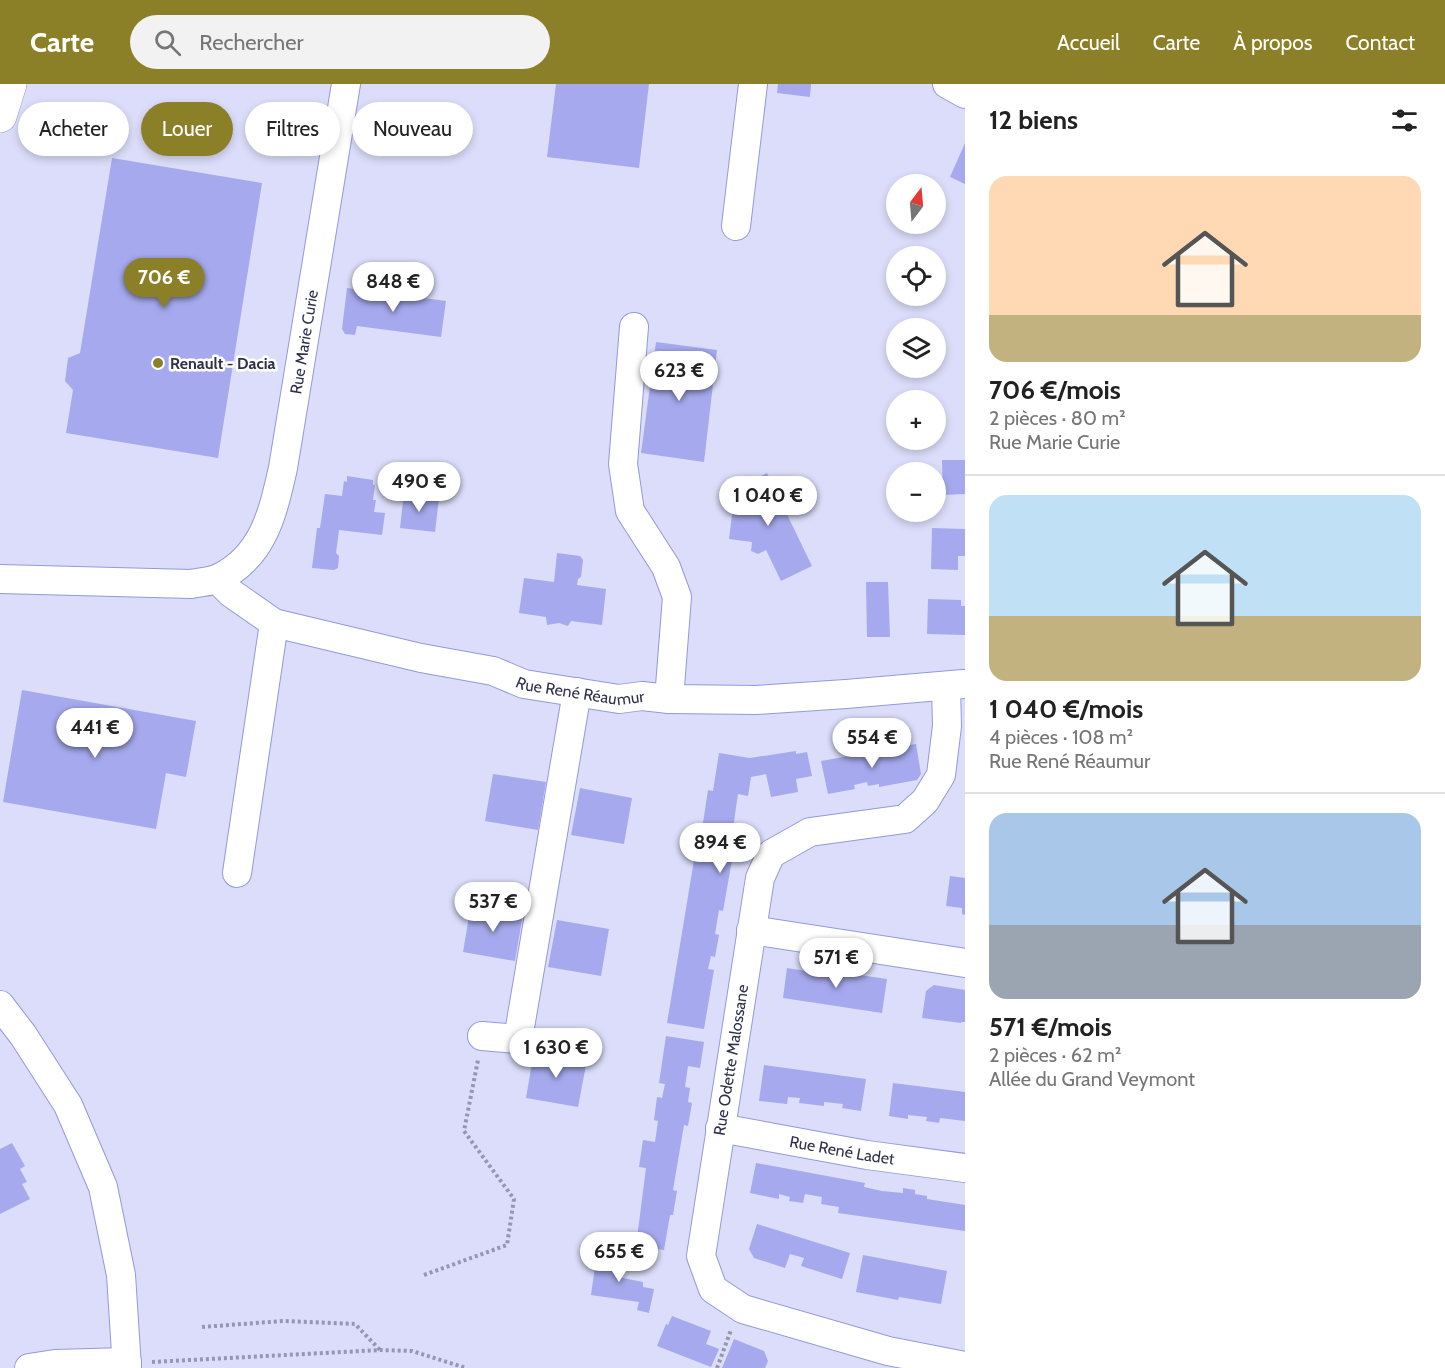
<!DOCTYPE html>
<html lang="fr">
<head>
<meta charset="utf-8">
<style>
  body { margin:0; font-family:Cabin,sans-serif; background:#f2f2f2; color:#222; height:100vh; display:flex; flex-direction:column; font-size:22px; white-space:nowrap }
  * { box-sizing:border-box; margin:0 }
  p { font-size:20px; color:#767676 }
  .icon { flex:none; width:33px; height:33px; fill:none; stroke:currentColor; stroke-width:2; stroke-linecap:round; stroke-linejoin:round }
  .map { position:relative; flex:1; overflow:hidden }
  .drawer { display:flex; flex-direction:column; background:#fff; width:480px }
  .drawer>* { flex:none }
  .banner { position:absolute; left:18px; top:18px; width:570px; height:54px; display:flex; gap:12px }
  .needle { width:39px; rotate:16deg }
  .buttons { position:absolute; left:886px; top:90px; display:grid; gap:12px }
  .buttons a { display:grid; place-items:center; width:60px; height:60px; border-radius:50%; background:#fff; box-shadow:0 3px 9px #0003; font-size:30px }
  .price { position:absolute; translate:-50% -51px; padding:0 14px; border-radius:21px; background:#fff; color:#222; font-size:20px; line-height:39px; filter:drop-shadow(0 2px 3px #0008) }
  .price::after { content:''; position:absolute; left:50%; top:36px; width:18px; height:14px; margin-left:-9px; background:inherit; clip-path:polygon(0 0,100% 0,50% 100%) }
  .price.current { background:#8b8027; color:#fff }
  ul { padding:0; list-style:none }
  li { display:grid; align-content:center; gap:12px; height:318px; padding:0 24px }
  li+li { border-top:2px solid #e0e0e0 }
  li span { display:grid; place-items:center; height:186px; border-radius:18px; color:#555 }
  li>.icon { margin-inline-start:auto }
  span .icon { width:108px; height:108px; fill:#fffc; stroke-width:1 }
  li b { font-size:26px }
  h2 { display:flex; justify-content:space-between; align-items:center; height:72px; padding:0 24px; font-size:26px }
  .chip { padding:0 21px; border-radius:27px; background:#fff; box-shadow:0 3px 9px #0003; font-size:21px; line-height:54px }
  .chip.current { background:#8b8027; color:#fff }
  header { display:flex; align-items:center; gap:36px; box-sizing:border-box; height:84px; padding:0 30px; background:#8b8027; color:#fff }
  header strong { font-size:28px }
  nav { display:flex; gap:33px; margin-inline-start:auto; font-size:21px }
  .search { width:420px; height:54px; background:#f2f2f2; display:flex; align-items:center; gap:15px; box-sizing:border-box; padding:0 21px; border-radius:33px; color:#767676; font-size:22px }
  main { display:flex; flex:1; min-height:0 }
  .map>svg:first-child { display:block }
  .building { fill:#a6a9ed }
  .lines { fill:none; stroke-linecap:round; stroke-linejoin:round }
  .minor-casing { stroke:#9598db; stroke-width:30 }
  .major-casing { stroke:#9598db; stroke-width:34 }
  .path { stroke:#9496b2; stroke-width:4; stroke-dasharray:3 3; stroke-linecap:butt }
  .minor { stroke:#fff; stroke-width:28 }
  .major { stroke:#fff; stroke-width:33 }
  .poi-dot { fill:#8b8027; stroke:#fff; stroke-width:2 }
  .labels { text-anchor:middle; dominant-baseline:central; stroke-width:5; stroke-linejoin:round; paint-order:stroke }
  .street-label { font-size:16px; fill:#30314c; stroke:#fff }
  .poi-label { font-size:16px; font-weight:bold; fill:#30314c; stroke:#fff; text-anchor:start }
</style>
</head>
<body>
<header>
<strong>Carte</strong>
<div class="search"><svg class="icon" aria-label="search" viewBox="0 0 24 24"><circle cx="10" cy="10" r="6"/><path d="M15 15l6 6"/></svg>Rechercher</div>
<nav><a>Accueil</a><a>Carte</a><a>À propos</a><a>Contact</a></nav>
</header>
<main>
<div class="map">
<svg width="965" height="1284" viewBox="0 0 965 1284">
  <rect width="100%" height="100%" fill="#dbddfa"/>
  <g class="building">
    <polygon points="556,0 649,0 639,84 547,73"/>
    <polygon points="778,0 811,0 810,13 777,9"/>
    <polygon points="965,59 965,100 950,93"/>
    <polygon points="112,74 262,99 218,374 66,349 73,306 65,297 68,274 80,269"/>
    <polygon points="347,204 446,217 441,253 357,242 355,251 345,250 342,245"/>
    <polygon points="656,258 717,266 704,378 641,369"/>
    <polygon points="942,376 965,376 965,410 943,411"/>
    <polygon points="767,389 812,482 781,497 766,466 758,470 751,467 752,458 729,455 734,415 742,416 737,405"/>
    <polygon points="347,392 373,396 373,401 375,401 373,416 376,416 374,428 385,429 382,451 339,446 336,469 339,472 338,484 334,486 312,484 317,444 320,444 325,410 342,412 344,397 347,398"/>
    <polygon points="404,409 439,414 435,448 400,444"/>
    <polygon points="932,444 965,445 965,472 958,472 958,486 931,485"/>
    <polygon points="557,469 580,472 583,476 581,493 578,495 577,501 606,505 602,541 571,537 568,542 559,539 547,541 546,533 519,529 524,494 554,498"/>
    <polygon points="866,498 888,498 890,553 867,553"/>
    <polygon points="928,515 961,516 961,522 965,522 965,551 927,550"/>
    <polygon points="22,606 196,637 186,693 166,689 156,745 3,718"/>
    <polygon points="916,660 921,690 917,696 879,703 879,700 868,702 867,698 854,701 855,705 828,710 821,677"/>
    <polygon points="796,667 796,670 807,668 812,692 796,695 798,708 771,713 766,690 751,693 748,712 738,710 731,758 735,759 723,827 719,826 715,850 719,851 715,873 711,872 708,885 714,886 704,945 667,939 696,764 699,765 708,706 713,707 719,669 750,674"/>
    <polygon points="493,690 546,698 538,746 485,737"/>
    <polygon points="580,704 632,714 624,760 571,751"/>
    <polygon points="950,792 965,794 965,831 962,830 962,824 946,822"/>
    <polygon points="471,821 523,830 515,877 463,868"/>
    <polygon points="557,836 609,845 601,892 548,883"/>
    <polygon points="787,884 825,890 825,886 887,895 882,929 783,914"/>
    <polygon points="934,901 965,906 965,938 961,938 961,939 922,934 926,907"/>
    <polygon points="666,952 704,958 700,984 688,982 685,1003 690,1004 688,1018 692,1019 688,1042 684,1041 673,1106 677,1107 673,1131 670,1131 664,1166 636,1162 646,1084 639,1083 643,1056 655,1058 658,1037 654,1036 657,1013 662,1014 665,1000 659,999"/>
    <polygon points="534,967 587,976 578,1023 526,1014"/>
    <polygon points="764,981 866,995 861,1027 842,1024 843,1020 824,1018 824,1022 799,1019 800,1014 788,1013 787,1020 759,1017"/>
    <polygon points="893,999 965,1008 965,1037 940,1034 939,1039 926,1037 927,1033 908,1031 908,1035 889,1032"/>
    <polygon points="12,1059 25,1082 20,1085 27,1098 22,1100 30,1115 0,1130 0,1065"/>
    <polygon points="756,1079 865,1099 864,1103 882,1107 903,1109 903,1104 915,1106 915,1110 927,1112 927,1115 965,1121 965,1147 838,1129 839,1123 821,1120 822,1113 805,1110 803,1119 789,1117 790,1113 779,1110 779,1115 750,1109"/>
    <polygon points="757,1140 850,1169 842,1195 801,1182 804,1174 790,1170 785,1184 754,1174 749,1165"/>
    <polygon points="597,1168 621,1172 618,1193 643,1198 643,1203 654,1205 649,1229 637,1226 639,1218 591,1211"/>
    <polygon points="863,1171 947,1187 941,1220 899,1213 898,1216 856,1208"/>
    <polygon points="672,1232 711,1247 706,1260 719,1265 711,1283 657,1262 666,1240 668,1241"/>
    <polygon points="734,1255 764,1267 768,1277 765,1284 722,1284"/>
  </g>
  <g class="lines">
    <g class="minor-casing">
      <g id="minor">
        <polyline points="947,0 965,10"/>
        <polyline points="736,142 753,0"/>
        <polyline points="634,243 623,380 630,427 666,483 677,513 669,615"/>
        <path id="s1" d="M0,495l191,5c9,-2 20,-2 28,-6 45,-22 54,-66 64,-110l63,-384"/>
        <path id="s2" d="M217,495l14,14 43,30 147,35 72,13 31,13 95,15 23,-3 27,3 87,1 90,-6 117,-10"/>
        <polyline points="946,602 947,642 941,691 925,717 905,735 810,748 771,770 760,794 701,1172 713,1205 743,1225 888,1267 965,1282"/>
        <polyline points="237,789 274,539"/>
        <polyline points="751,846 965,879"/>
        <polyline points="0,921 23,951 68,1021 103,1103 121,1191 127,1284"/>
        <polyline points="482,952 518,955 577,608"/>
        <path id="s3" d="M720,1044l147,27 98,13"/>
        <polyline points="29,1284 55,1280 127,1278"/>
      </g>
    </g>
    <g class="major-casing">
      <polyline id="major" points="0,32 10,0"/>
    </g>
    <g class="path">
      <polyline points="424,1191 507,1161 514,1115 464,1047 478,976"/>
      <polyline points="202,1243 283,1237 355,1240 380,1266"/>
      <polyline points="152,1278 381,1266 412,1267 466,1284"/>
      <polyline points="717,1284 731,1246"/>
    </g>
    <use href="#minor" class="minor"/>
    <use href="#major" class="major"/>
  </g>
  <circle class="poi-dot" cx="158" cy="279" r="6"/>
  <g class="labels">
    <g class="street-label">
      <text stroke="none"><textPath href="#s1" startOffset="480">Rue Marie Curie</textPath></text>
      <text stroke="none"><textPath href="#s2" startOffset="387">Rue René Réaumur</textPath></text>
      <text transform="translate(731 976) rotate(-81)">Rue Odette Malossane</text>
      <text stroke="none"><textPath href="#s3" startOffset="124">Rue René Ladet</textPath></text>
    </g>
    <g class="poi-label">
      <text x="170" y="279">Renault - Dacia</text>
    </g>
  </g>
</svg>
<div class="buttons">
<a><svg class="needle" viewBox="-14 -14 28 28"><path d="M0-13l5 13h-10z" fill="#e53935"/><path d="M0 13l5-13h-10z" fill="#767676"/></svg></a>
<a><svg class="icon" aria-label="locate" viewBox="0 0 24 24"><circle cx="12" cy="12" r="6"/><path d="M12 2v4M12 18v4M2 12h4M18 12h4"/></svg></a>
<a><svg class="icon" aria-label="layers" viewBox="0 0 24 24"><path d="M12 4l9 5-9 5-9-5zM3 14l9 5 9-5"/></svg></a>
<a>+</a>
<a>−</a>
</div>
<b class="price current" style="left:164px;top:225px">706 €</b>
<b class="price" style="left:393px;top:229px">848 €</b>
<b class="price" style="left:679px;top:318px">623 €</b>
<b class="price" style="left:419px;top:429px">490 €</b>
<b class="price" style="left:768px;top:443px">1 040 €</b>
<b class="price" style="left:95px;top:675px">441 €</b>
<b class="price" style="left:872px;top:685px">554 €</b>
<b class="price" style="left:720px;top:790px">894 €</b>
<b class="price" style="left:493px;top:849px">537 €</b>
<b class="price" style="left:836px;top:905px">571 €</b>
<b class="price" style="left:556px;top:995px">1 630 €</b>
<b class="price" style="left:619px;top:1199px">655 €</b>
<div class="banner">
<a class="chip">Acheter</a>
<a class="chip current">Louer</a>
<a class="chip">Filtres</a>
<a class="chip">Nouveau</a>
</div>
</div>
<section class="drawer">
<h2>12 biens<svg class="icon" aria-label="filters" viewBox="0 0 24 24"><path d="M4 7h16M4 17h16"/><circle cx="9" cy="7" r="2"/><circle cx="15" cy="17" r="2"/></svg></h2>
<ul>
<li><span style="background:linear-gradient(#ffd9b3 75%,#c2b280 0)"><svg class="icon" aria-label="home" viewBox="0 0 24 24"><path d="M3 11l9-7 9 7M6 9v11h12V9"/></svg></span><div><b>706 €/mois</b><p>2 pièces · 80 m²</p><p>Rue Marie Curie</p></div></li>
<li><span style="background:linear-gradient(#bfe0f5 65%,#c2b280 0)"><svg class="icon" aria-label="home" viewBox="0 0 24 24"><path d="M3 11l9-7 9 7M6 9v11h12V9"/></svg></span><div><b>1 040 €/mois</b><p>4 pièces · 108 m²</p><p>Rue René Réaumur</p></div></li>
<li><span style="background:linear-gradient(#a9c7e8 60%,#9aa5b1 0)"><svg class="icon" aria-label="home" viewBox="0 0 24 24"><path d="M3 11l9-7 9 7M6 9v11h12V9"/></svg></span><div><b>571 €/mois</b><p>2 pièces · 62 m²</p><p>Allée du Grand Veymont</p></div></li>
</ul>
</section>
</main>
</body>
</html>
